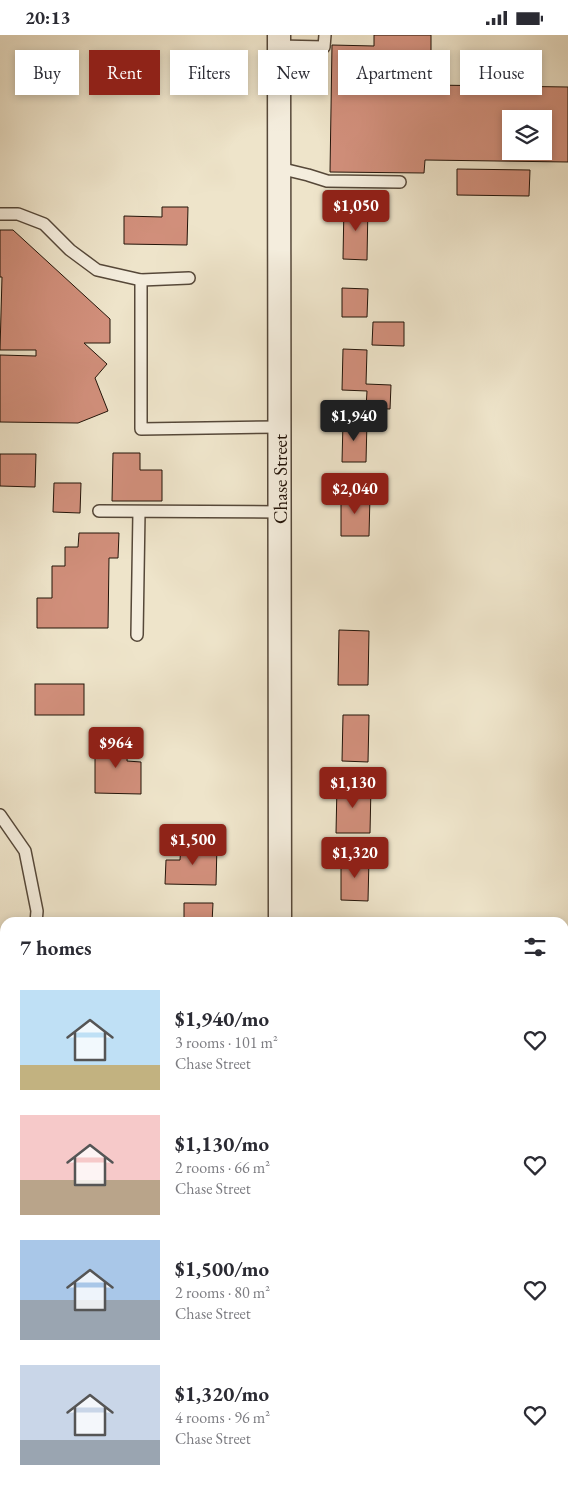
<!DOCTYPE html>
<html lang="en">
<head>
<meta charset="utf-8">
<style>
  body { margin:0; font-family:"EB Garamond",serif; background:#f7f7f7; color:#2b2b33; height:100vh; display:flex; flex-direction:column; font-size:19px; white-space:nowrap }
  * { box-sizing:border-box; margin:0 }
  p { font-size:16px; color:#7c7c81 }
  .icon { flex:none; width:28px; height:28px; fill:none; stroke:currentColor; stroke-width:2; stroke-linecap:round; stroke-linejoin:round }
  .map { position:relative; flex:1; overflow:hidden }
  .side { position:absolute; left:0px; top:882px; width:569px; height:571px; display:flex; flex-direction:column; background:#fff; border-radius:15px 15px 0 0; box-shadow:0 2px 8px #0003 }
  .side>* { flex:none }
  .guide { position:absolute; left:15px; top:15px; width:539px; height:45px; display:flex; gap:10px }
  .fabs { position:absolute; left:502px; top:75px; display:grid; gap:10px }
  .fabs a { display:grid; place-items:center; width:50px; height:50px; border-radius:0px; background:#fff; box-shadow:0 2px 8px #0003; font-size:25px }
  .price { position:absolute; translate:-50% -42px; padding:0 11px; border-radius:5px; background:#8f2418; color:#fff; font-size:16px; line-height:32px; filter:drop-shadow(0 1px 2px #0008) }
  .price::after { content:''; position:absolute; left:50%; top:30px; width:15px; height:11px; margin-left:-8px; background:inherit; clip-path:polygon(0 0,100% 0,50% 100%) }
  .price.active { background:#222; color:#fff }
  ul { padding:0; list-style:none }
  li { display:flex; align-items:center; gap:15px; height:125px; padding:0 20px }
  li span { display:grid; place-items:center; flex:none; width:140px; height:100px; border-radius:0px; color:#555 }
  li>.icon { margin-inline-start:auto }
  span .icon { width:60px; height:60px; fill:#fffc; stroke-width:1 }
  li b { font-size:21px }
  h2 { display:flex; justify-content:space-between; align-items:center; height:60px; padding:0 20px; font-size:21px }
  .pill { padding:0 18px; border-radius:0px; background:#fff; box-shadow:0 2px 8px #0003; font-size:18px; line-height:45px }
  .pill.active { background:#8f2418; color:#fff }
  .status { display:flex; justify-content:space-between; align-items:center; height:35px; padding:0 25px; background:#fff; direction:ltr }
  .status svg { height:14px; fill:currentColor }
  .map>svg:first-child { display:block }
  .green { fill:#bec293; stroke:#706b4e }
  .building { fill:#d18f7b; stroke:#231409; fill-rule:evenodd }
  .lines { fill:none; stroke-linecap:round; stroke-linejoin:round }
  .service-casing { stroke:#564839; stroke-width:14 }
  .minor-casing { stroke:#564839; stroke-width:25 }
  .tertiary-casing { stroke:#564839; stroke-width:30 }
  .service { stroke:#f4eddd; stroke-width:11 }
  .minor { stroke:#f4eddd; stroke-width:22 }
  .tertiary { stroke:#f4eddd; stroke-width:28 }
  .labels { text-anchor:middle; dominant-baseline:central; stroke-width:5; stroke-linejoin:round; paint-order:stroke }
  .street-label { font-size:19px; fill:#231409; stroke:#f4eddd }
</style>
</head>
<body>
<div class="status"><b>20:13</b><svg viewBox="0 0 49 12"><path d="M0 12V9h3v3zM5 12V6h3v6zM10 12V3h3v9zM15 12V0h3v12zM26 1h20v11H26zM47 4h2v5h-2z"/></svg></div>
<div class="map">
<svg width="568" height="1453" viewBox="0 0 568 1453">
  <rect width="100%" height="100%" fill="#eee4ca"/>
  <filter id="stains"><feTurbulence type="fractalNoise" baseFrequency=".004" numOctaves="4"/><feColorMatrix values="0 0 0 0 .2 0 0 0 0 .09 0 0 0 0 .02 0 0 0 .5 -.17"/></filter>
  <radialGradient id="worn" r=".72"><stop offset=".6" stop-color="#630" stop-opacity="0"/><stop offset="1" stop-color="#630" stop-opacity=".3"/></radialGradient>
  <polygon class="green" points="564,1442 568,1442 568,1453 319,1453 336,1449 564,1449"/>
  <g class="building">
    <path d="M374,0h57v50l137,2v75l-143,-2 -1,13 -94,-1 2,-127 42,1zM511,84h33v32h-33z"/>
    <polygon points="457,134 530,135 529,161 457,160"/>
    <polygon points="344,169 368,169 367,225 343,224"/>
    <polygon points="162,172 188,172 187,210 124,209 124,181 162,182"/>
    <polygon points="0,195 13,195 110,284 110,308 84,308 107,329 95,343 108,376 78,388 0,387 0,320 36,321 36,315 0,315 2,242 0,242"/>
    <polygon points="342,253 368,254 367,282 342,282"/>
    <polygon points="373,287 404,287 404,311 372,310"/>
    <polygon points="343,314 367,315 366,349 391,350 390,374 366,373 367,356 342,355"/>
    <polygon points="343,386 367,386 366,427 342,427"/>
    <polygon points="113,418 140,418 140,435 162,435 162,466 112,466"/>
    <polygon points="0,419 36,419 35,452 0,451"/>
    <polygon points="54,448 81,448 80,478 53,477"/>
    <polygon points="341,459 370,460 369,501 341,501"/>
    <polygon points="79,498 119,498 118,523 109,523 108,593 37,593 37,563 52,563 52,531 65,531 65,512 78,512"/>
    <polygon points="339,595 369,596 368,650 338,650"/>
    <rect x="35" y="649" width="49" height="31"/>
    <polygon points="343,680 369,680 368,727 342,726"/>
    <polygon points="95,705 128,706 127,726 141,727 141,759 95,758"/>
    <polygon points="337,750 371,751 370,798 336,798"/>
    <polygon points="181,810 217,810 216,850 165,849 166,825 180,825"/>
    <polygon points="341,822 369,823 368,866 341,865"/>
    <polygon points="184,868 213,868 212,888 184,888"/>
    <rect x="564" y="1296" width="4" height="29"/>
  </g>
  <g class="lines">
    <g class="service-casing">
      <g id="service">
        <polyline points="279,11 324,12 325,0"/>
        <polyline points="279,133 308,140 327,146 400,147"/>
        <polyline points="0,179 18,179 44,189 70,215 97,235 141,245 189,243"/>
        <polyline points="141,245 141,394 280,392"/>
        <polyline points="99,476 280,477"/>
        <polyline points="137,600 139,477"/>
        <polyline points="0,780 25,816 37,876 36,888"/>
        <polyline points="0,1349 1,1331 5,1327"/>
        <polyline points="49,1453 49,1449"/>
      </g>
    </g>
    <g class="minor-casing">
      <g id="minor">
        <polyline points="279,0 280,888"/>
        <polyline points="281,1453 281,1449"/>
      </g>
    </g>
    <g class="tertiary-casing">
      <g id="tertiary">
        <polyline points="564,1427 568,1427"/>
        <polyline points="0,1432 5,1432"/>
      </g>
    </g>
    <use href="#service" class="service"/>
    <use href="#minor" class="minor"/>
    <use href="#tertiary" class="tertiary"/>
  </g>
  <g class="labels">
    <g class="street-label">
      <text transform="translate(280 444) rotate(-90)">Chase Street</text>
    </g>
  </g>
  <rect width="100%" height="100%" filter="url(#stains)"/>
  <rect width="100%" height="100%" fill="url(#worn)"/>
</svg>
<div class="fabs">
<a><svg class="icon" aria-label="layers" viewBox="0 0 24 24"><path d="M12 4l9 5-9 5-9-5zM3 14l9 5 9-5"/></svg></a>
</div>
<b class="price" style="left:356px;top:197px">$1,050</b>
<b class="price active" style="left:354px;top:407px">$1,940</b>
<b class="price" style="left:355px;top:480px">$2,040</b>
<b class="price" style="left:116px;top:734px">$964</b>
<b class="price" style="left:353px;top:774px">$1,130</b>
<b class="price" style="left:193px;top:831px">$1,500</b>
<b class="price" style="left:355px;top:844px">$1,320</b>
<div class="guide">
<a class="pill">Buy</a>
<a class="pill active">Rent</a>
<a class="pill">Filters</a>
<a class="pill">New</a>
<a class="pill">Apartment</a>
<a class="pill">House</a>
</div>
<section class="side">
<h2>7 homes<svg class="icon" aria-label="filters" viewBox="0 0 24 24"><path d="M4 7h16M4 17h16"/><circle cx="9" cy="7" r="2"/><circle cx="15" cy="17" r="2"/></svg></h2>
<ul>
<li><span style="background:linear-gradient(#bfe0f5 75%,#c2b280 0)"><svg class="icon" aria-label="home" viewBox="0 0 24 24"><path d="M3 11l9-7 9 7M6 9v11h12V9"/></svg></span><div><b>$1,940/mo</b><p>3 rooms · 101 m²</p><p>Chase Street</p></div><svg class="icon" aria-label="heart" viewBox="0 0 24 24"><path d="M12 20l-8-8c-3-5 5-10 8-4 3-6 11-1 8 4z"/></svg></li>
<li><span style="background:linear-gradient(#f6c9c9 65%,#b9a48a 0)"><svg class="icon" aria-label="home" viewBox="0 0 24 24"><path d="M3 11l9-7 9 7M6 9v11h12V9"/></svg></span><div><b>$1,130/mo</b><p>2 rooms · 66 m²</p><p>Chase Street</p></div><svg class="icon" aria-label="heart" viewBox="0 0 24 24"><path d="M12 20l-8-8c-3-5 5-10 8-4 3-6 11-1 8 4z"/></svg></li>
<li><span style="background:linear-gradient(#a9c7e8 60%,#9aa5b1 0)"><svg class="icon" aria-label="home" viewBox="0 0 24 24"><path d="M3 11l9-7 9 7M6 9v11h12V9"/></svg></span><div><b>$1,500/mo</b><p>2 rooms · 80 m²</p><p>Chase Street</p></div><svg class="icon" aria-label="heart" viewBox="0 0 24 24"><path d="M12 20l-8-8c-3-5 5-10 8-4 3-6 11-1 8 4z"/></svg></li>
<li><span style="background:linear-gradient(#c9d6e8 75%,#9aa5b1 0)"><svg class="icon" aria-label="home" viewBox="0 0 24 24"><path d="M3 11l9-7 9 7M6 9v11h12V9"/></svg></span><div><b>$1,320/mo</b><p>4 rooms · 96 m²</p><p>Chase Street</p></div><svg class="icon" aria-label="heart" viewBox="0 0 24 24"><path d="M12 20l-8-8c-3-5 5-10 8-4 3-6 11-1 8 4z"/></svg></li>
</ul>
</section>
</div>
</body>
</html>
